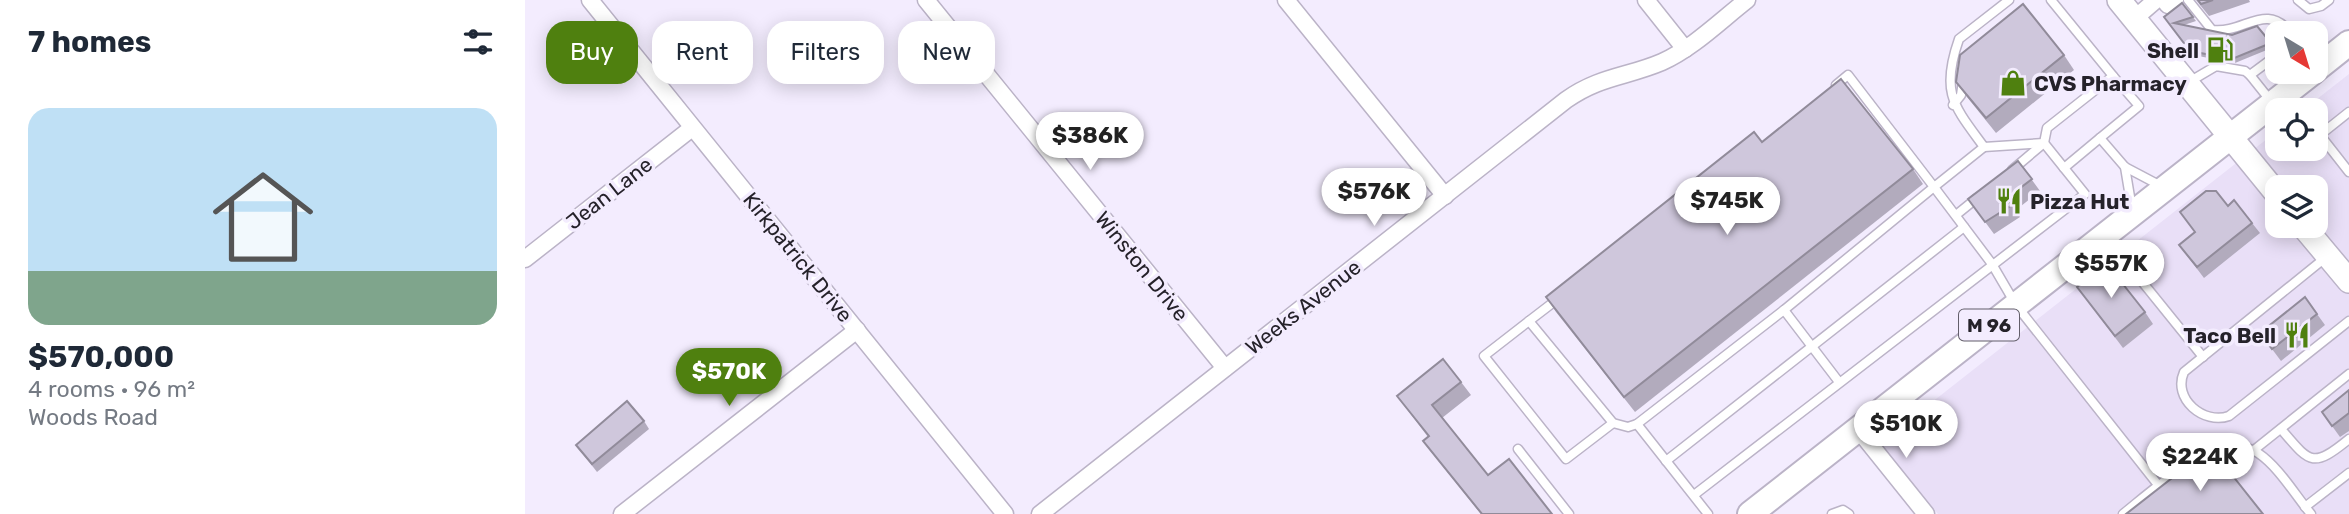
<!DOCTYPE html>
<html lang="en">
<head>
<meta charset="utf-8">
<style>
  body { margin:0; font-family:Rubik,sans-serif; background:#f2f2f3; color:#1f2937; height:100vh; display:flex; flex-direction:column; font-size:26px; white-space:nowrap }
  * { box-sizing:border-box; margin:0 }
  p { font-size:23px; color:#747a83 }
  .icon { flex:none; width:38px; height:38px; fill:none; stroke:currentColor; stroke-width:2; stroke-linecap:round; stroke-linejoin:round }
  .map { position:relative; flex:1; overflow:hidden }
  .details { display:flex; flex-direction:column; background:#fff; width:525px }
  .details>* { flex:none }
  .top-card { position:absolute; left:21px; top:21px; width:665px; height:63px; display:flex; gap:14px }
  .needle { width:46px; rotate:142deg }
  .fabs { position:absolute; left:1740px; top:21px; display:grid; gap:14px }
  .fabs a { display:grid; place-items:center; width:63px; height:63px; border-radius:14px; background:#fff; box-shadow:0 4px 18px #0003; font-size:35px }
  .price { position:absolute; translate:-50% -60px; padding:0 16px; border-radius:24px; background:#fff; color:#222; font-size:23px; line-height:46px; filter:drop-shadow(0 2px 4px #0008) }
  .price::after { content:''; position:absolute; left:50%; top:42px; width:21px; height:16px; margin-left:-10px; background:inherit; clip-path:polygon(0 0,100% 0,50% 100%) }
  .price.active { background:#4f800f; color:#fff }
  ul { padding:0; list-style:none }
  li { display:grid; align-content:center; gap:14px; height:371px; padding:0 28px }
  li+li { border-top:2px solid #e0e1e3 }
  li span { display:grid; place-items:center; height:217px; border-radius:21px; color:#555 }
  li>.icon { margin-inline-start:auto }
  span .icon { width:126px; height:126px; fill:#fffc; stroke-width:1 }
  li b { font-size:30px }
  h2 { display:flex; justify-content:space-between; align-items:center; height:84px; padding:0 28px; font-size:30px }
  .chip { padding:0 24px; border-radius:21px; background:#fff; box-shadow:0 4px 18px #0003; font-size:24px; line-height:63px }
  .chip.active { background:#4f800f; color:#fff }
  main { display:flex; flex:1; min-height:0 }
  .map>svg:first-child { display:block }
  .built { fill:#e9dff7; fill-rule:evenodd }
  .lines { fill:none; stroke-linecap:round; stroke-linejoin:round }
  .service-casing { stroke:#bbb3c7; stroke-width:11 }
  .minor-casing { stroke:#bbb3c7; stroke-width:19 }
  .secondary-casing { stroke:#bbb3c7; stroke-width:26 }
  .primary-casing { stroke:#bbb3c7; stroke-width:28 }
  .service { stroke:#fff; stroke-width:8 }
  .minor { stroke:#fff; stroke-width:16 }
  .secondary { stroke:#fff; stroke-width:23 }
  .primary { stroke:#fff; stroke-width:24 }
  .wall { fill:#b2abbd }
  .building { fill:#cfc7dc; stroke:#918b9a; stroke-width:2 }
  .labels { text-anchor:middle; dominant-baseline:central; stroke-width:7; stroke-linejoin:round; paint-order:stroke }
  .shield { fill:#f3ecfe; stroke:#635f6a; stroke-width:2 }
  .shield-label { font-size:19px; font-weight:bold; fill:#25222a }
  .poi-label { font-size:21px; font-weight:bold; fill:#25222a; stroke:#f3ecfe; text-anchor:end }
  .street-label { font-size:21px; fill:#25222a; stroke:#f3ecfe }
</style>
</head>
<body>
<main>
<section class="details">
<h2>7 homes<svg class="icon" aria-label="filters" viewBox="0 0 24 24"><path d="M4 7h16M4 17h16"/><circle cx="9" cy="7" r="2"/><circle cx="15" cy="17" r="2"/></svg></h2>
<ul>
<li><span style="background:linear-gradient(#bfe0f5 75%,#7fa58c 0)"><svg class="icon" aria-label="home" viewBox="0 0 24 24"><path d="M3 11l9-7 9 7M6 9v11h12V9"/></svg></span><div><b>$570,000</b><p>4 rooms · 96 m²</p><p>Woods Road</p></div></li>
</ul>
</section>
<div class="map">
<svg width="1824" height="514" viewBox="0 0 1824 514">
  <rect width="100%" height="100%" fill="#f3ecfe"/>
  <path class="built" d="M1824,74v440h-411l-58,-71 397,-312v18h38v-39h-12zM1752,187h38v39h-38z"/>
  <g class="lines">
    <g class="service-casing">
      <g id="service">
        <path d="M1484,0l-50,39c-19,54 -5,67 25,108l60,-4"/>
        <polyline points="1526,0 1588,76"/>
        <path d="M1663,0l24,30c33,4 53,-29 79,3"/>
        <polyline points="1773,0 1784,9 1796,6 1804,0"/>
        <polyline points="1725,75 1745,100"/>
        <polyline points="1664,82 1691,66 1720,71 1725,75 1752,55"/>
        <polyline points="1311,85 1323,75 1409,187 1459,147"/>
        <polyline points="1428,105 1436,95 1438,81"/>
        <polyline points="1824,112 1795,135 1824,172"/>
        <polyline points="1600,167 1607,209"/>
        <polyline points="1539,168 1575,138"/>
        <polyline points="1487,170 1519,143 1522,128 1588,76 1614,106 1575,138 1600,167 1638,187"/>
        <polyline points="1431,215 1452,198"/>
        <polyline points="1581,237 1678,357"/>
        <path d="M1800,258l-141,114c-12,27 20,53 45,44l120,-95"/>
        <polyline points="1034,298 1004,321 1088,423 1103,427 1112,424"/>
        <polyline points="1259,310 1314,382"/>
        <polyline points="1004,321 959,356 1041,459 1088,423"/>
        <path d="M1756,429c29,34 31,40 68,10"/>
        <polyline points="993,449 1044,514"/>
        <polyline points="1729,450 1824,374"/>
        <polyline points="1141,461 1439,227"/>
        <polyline points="1169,495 1560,194 1519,143"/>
        <polyline points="1780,507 1824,473"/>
        <polyline points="1183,514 1112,424 1259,310 1409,187 1467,264 1491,305 1634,486"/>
        <polyline points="1307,514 1318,510 1324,514"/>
        <path d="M1598,514c29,-23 97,-87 135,-61 21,14 37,42 53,61"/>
      </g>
    </g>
    <g class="minor-casing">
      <g id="minor">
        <polyline points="65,0 480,514"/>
        <polyline points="401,0 700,368"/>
        <polyline points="761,0 920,196"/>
        <polyline points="1121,0 1160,49"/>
        <polyline points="1639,0 1643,5 1650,0"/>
        <polyline points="1609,19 1631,0"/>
        <polyline points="0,259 167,128"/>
        <polyline points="1332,428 1401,514"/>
        <polyline points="97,514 332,330"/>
        <path d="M515,514l526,-414c34,-24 61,-23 96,-38 31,-14 58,-41 85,-62"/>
      </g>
    </g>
    <g class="secondary-casing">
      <g id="secondary">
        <polyline points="1594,0 1752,194"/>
        <polyline points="1778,226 1824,281"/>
      </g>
    </g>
    <g class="primary-casing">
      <g id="primary">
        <polyline points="1790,70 1824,43"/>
        <polyline points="1225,514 1788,72"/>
      </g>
    </g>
    <use href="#service" class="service"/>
    <use href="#minor" class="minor"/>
    <use href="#secondary" class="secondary"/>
    <use href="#primary" class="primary"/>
  </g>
  <g class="wall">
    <polygon points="1671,0 1724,0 1725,2 1684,16"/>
    <polygon points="1657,3 1671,21 1659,25 1707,35 1732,26 1749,47 1710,63 1668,55 1639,17"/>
    <polygon points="1539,55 1549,70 1471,133 1442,97 1431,82"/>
    <polygon points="1237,142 1388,169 1398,184 1110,412 1031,312 1021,297"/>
    <polygon points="1493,161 1515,191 1491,210 1495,217 1469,234 1443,199"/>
    <polygon points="1703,206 1727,223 1735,233 1679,278 1654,245 1670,232 1655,212"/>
    <polygon points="1552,287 1620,312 1628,324 1598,348"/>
    <polygon points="1792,314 1800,325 1756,361 1735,333"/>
    <polygon points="936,382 946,395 917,418 963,475 1027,514 956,514 908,454 898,441 903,437 872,396"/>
    <polygon points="1824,390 1824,431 1815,437 1797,412"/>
    <polygon points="119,421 124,429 72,472 51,445"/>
  </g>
  <g class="building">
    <polygon points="1673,0 1688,0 1676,4"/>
    <polygon points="1657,3 1668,17 1649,23 1707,35 1732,26 1746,43 1707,59 1665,51 1639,17"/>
    <polygon points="1498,4 1539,55 1461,118 1431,82 1435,55"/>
    <polygon points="1316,79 1388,169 1099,397 1021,297 1229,132 1237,142"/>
    <polygon points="1493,161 1507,179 1482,198 1487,205 1460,222 1443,199"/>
    <polygon points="1681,191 1691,191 1703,206 1709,200 1727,223 1672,267 1654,245 1670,232 1655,212"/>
    <polygon points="1582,264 1620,312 1590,336 1552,287"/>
    <polygon points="1780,297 1792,314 1747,349 1735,333"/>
    <polygon points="918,359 936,382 907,405 963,475 984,459 1027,514 957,514 898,441 904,436 872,396"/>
    <polygon points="1824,390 1824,413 1807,426 1797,412"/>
    <polygon points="102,401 119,421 67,464 51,445"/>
    <polygon points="1692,456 1738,514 1601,514 1674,457 1680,465"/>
  </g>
  <defs>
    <g id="fuel-bare" transform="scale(2.1)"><path d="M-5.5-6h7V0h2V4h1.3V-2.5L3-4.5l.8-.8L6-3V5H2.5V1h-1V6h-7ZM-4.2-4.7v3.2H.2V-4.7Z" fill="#4f800f" stroke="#f3ecfe" stroke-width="2.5" paint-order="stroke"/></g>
    <g id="shop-bare" transform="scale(2.1)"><path d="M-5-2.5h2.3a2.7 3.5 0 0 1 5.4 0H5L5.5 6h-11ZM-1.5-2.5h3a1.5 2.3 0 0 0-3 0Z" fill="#4f800f" stroke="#f3ecfe" stroke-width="2.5" paint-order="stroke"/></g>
    <g id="restaurant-bare" transform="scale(2.1)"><path d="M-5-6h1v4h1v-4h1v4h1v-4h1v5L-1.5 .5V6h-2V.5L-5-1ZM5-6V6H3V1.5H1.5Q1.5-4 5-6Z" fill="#4f800f" stroke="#f3ecfe" stroke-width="2.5" paint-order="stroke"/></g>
  </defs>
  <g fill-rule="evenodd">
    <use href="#fuel-bare" x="1695" y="50"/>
    <use href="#shop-bare" x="1488" y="83"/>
    <use href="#restaurant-bare" x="1484" y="201"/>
    <use href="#restaurant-bare" x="1772" y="335"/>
  </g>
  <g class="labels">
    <rect class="shield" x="1434" y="309.5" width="60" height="31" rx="5"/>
    <g class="shield-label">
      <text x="1464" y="325">M 96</text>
    </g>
    <g class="poi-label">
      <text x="1674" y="50">Shell</text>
      <text x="1509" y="83" text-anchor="start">CVS Pharmacy</text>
      <text x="1505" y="201" text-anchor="start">Pizza Hut</text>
      <text x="1751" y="335">Taco Bell</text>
    </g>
    <g class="street-label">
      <text transform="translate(84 193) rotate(-38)">Jean Lane</text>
      <text transform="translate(273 257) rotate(51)">Kirkpatrick Drive</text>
      <text transform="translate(617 266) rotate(51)">Winston Drive</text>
      <text transform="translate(778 307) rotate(-38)">Weeks Avenue</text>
    </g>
  </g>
</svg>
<div class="fabs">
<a><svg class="needle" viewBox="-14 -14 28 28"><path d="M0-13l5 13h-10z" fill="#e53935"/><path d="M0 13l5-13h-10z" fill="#747a83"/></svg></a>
<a><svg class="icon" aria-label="locate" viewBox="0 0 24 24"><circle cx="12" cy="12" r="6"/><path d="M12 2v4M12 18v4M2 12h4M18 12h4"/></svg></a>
<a><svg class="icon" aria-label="layers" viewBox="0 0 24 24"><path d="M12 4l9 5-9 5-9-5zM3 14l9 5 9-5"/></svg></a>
</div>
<b class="price" style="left:565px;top:172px">$386K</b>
<b class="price" style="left:849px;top:228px">$576K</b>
<b class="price" style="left:1202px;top:237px">$745K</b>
<b class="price" style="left:1586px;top:300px">$557K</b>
<b class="price active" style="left:204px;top:408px">$570K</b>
<b class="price" style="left:1381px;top:460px">$510K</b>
<b class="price" style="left:1675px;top:493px">$224K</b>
<div class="top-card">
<a class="chip active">Buy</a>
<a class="chip">Rent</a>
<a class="chip">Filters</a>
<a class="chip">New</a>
</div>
</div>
</main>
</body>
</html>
